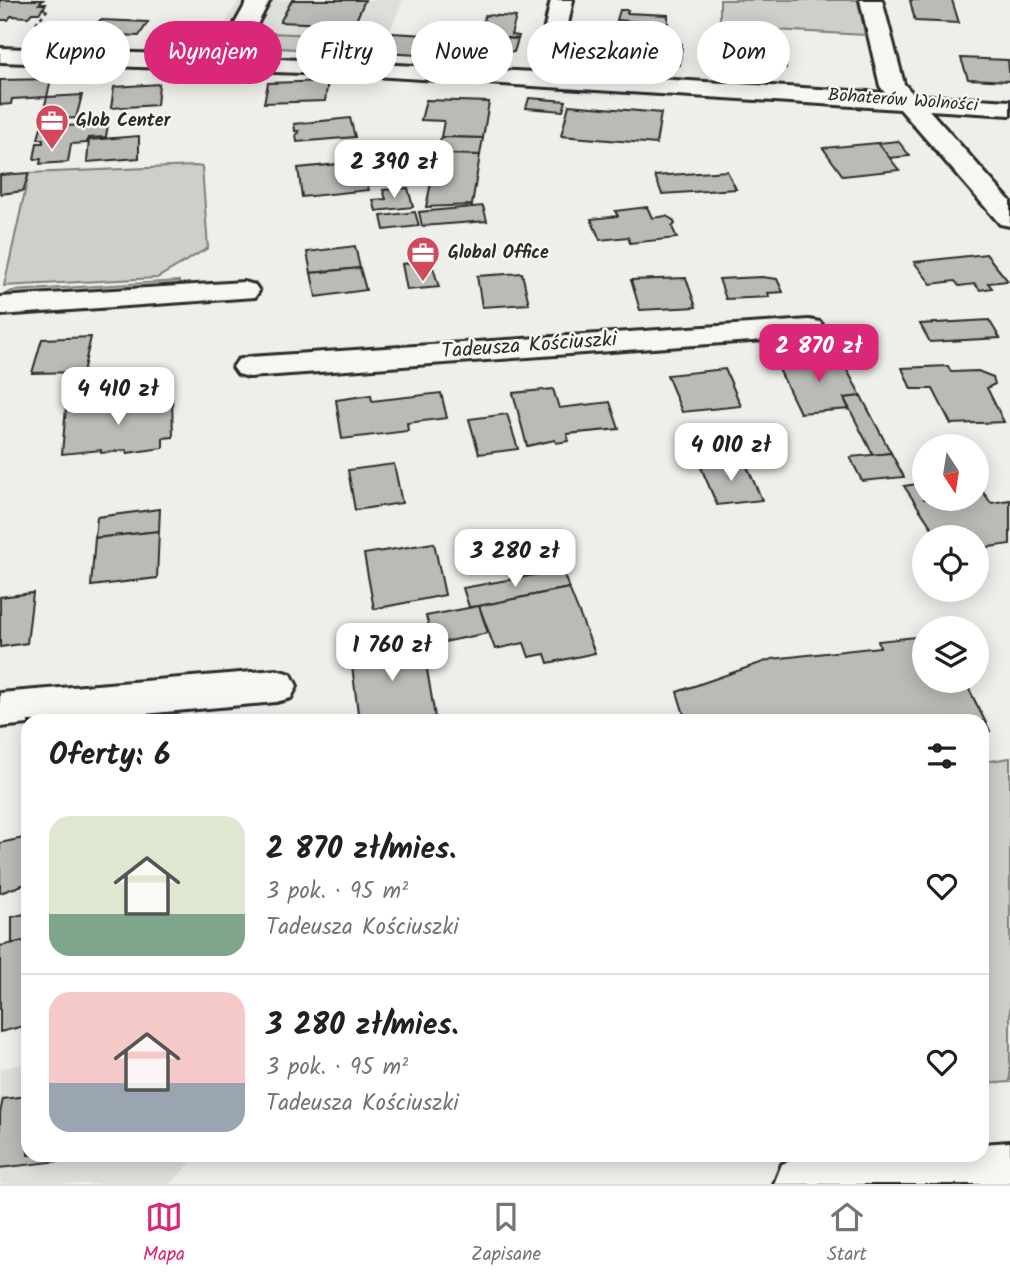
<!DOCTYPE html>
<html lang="pl">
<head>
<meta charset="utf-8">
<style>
  body { margin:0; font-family:Kalam,sans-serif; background:#f6f6f6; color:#202124; height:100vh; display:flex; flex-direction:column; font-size:26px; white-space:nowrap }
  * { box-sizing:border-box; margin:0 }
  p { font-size:23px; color:#757577 }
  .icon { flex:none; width:38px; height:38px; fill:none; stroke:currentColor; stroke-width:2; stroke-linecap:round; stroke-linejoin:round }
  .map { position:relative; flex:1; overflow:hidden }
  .details { position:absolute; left:21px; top:714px; width:968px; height:448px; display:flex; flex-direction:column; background:#fff; border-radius:21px; box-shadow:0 4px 18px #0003 }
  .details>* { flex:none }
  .banner { position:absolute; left:21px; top:21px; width:970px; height:63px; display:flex; gap:14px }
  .needle { width:46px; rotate:168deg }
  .fabs { position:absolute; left:912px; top:434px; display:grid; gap:14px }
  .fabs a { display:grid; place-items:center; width:77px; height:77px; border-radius:50%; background:#fff; box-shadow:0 4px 18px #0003; font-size:35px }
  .price { position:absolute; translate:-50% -60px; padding:0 16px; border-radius:14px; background:#fff; color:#222; font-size:23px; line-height:46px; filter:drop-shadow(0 2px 4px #0008) }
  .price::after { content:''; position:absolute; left:50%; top:42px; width:21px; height:16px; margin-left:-10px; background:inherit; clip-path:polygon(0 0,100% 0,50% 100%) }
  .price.current { background:#db2777; color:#fff }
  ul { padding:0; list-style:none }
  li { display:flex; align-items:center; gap:21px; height:175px; padding:0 28px }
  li+li { border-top:2px solid #e0e0e0 }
  li span { display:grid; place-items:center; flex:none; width:196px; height:140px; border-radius:21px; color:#555 }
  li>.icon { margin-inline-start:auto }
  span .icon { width:84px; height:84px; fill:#fffc; stroke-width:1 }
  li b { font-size:30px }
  h2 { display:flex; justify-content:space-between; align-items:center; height:84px; padding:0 28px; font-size:30px }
  .pill { padding:0 24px; border-radius:32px; background:#fff; box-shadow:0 4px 18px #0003; font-size:24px; line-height:63px }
  .pill.current { background:#db2777; color:#fff }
  .menu { display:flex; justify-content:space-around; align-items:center; height:98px; border-top:2px solid #e0e0e0; background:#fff; font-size:19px; color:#757577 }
  .menu a { display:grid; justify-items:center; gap:4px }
  .menu .current { color:#db2777 }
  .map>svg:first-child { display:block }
  .built { fill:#dededb }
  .green { fill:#cececa; stroke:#7c7c7a; stroke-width:2 }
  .building { fill:#babab7; stroke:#2b2b2b; stroke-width:2 }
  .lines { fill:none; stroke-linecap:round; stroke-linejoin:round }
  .minor-casing { stroke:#2b2b2b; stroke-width:6 }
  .path { stroke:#2b2b2b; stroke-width:2.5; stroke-dasharray:3.5 3.5; stroke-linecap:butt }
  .minor { fill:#f6f6f2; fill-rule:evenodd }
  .labels { text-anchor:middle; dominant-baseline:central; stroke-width:5; stroke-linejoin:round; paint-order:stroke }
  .far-street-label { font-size:18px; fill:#2b2b2b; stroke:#f6f6f2 }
  .far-poi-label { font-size:18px; font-weight:bold; fill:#2b2b2b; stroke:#f6f6f2; text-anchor:start }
  .street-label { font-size:21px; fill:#2b2b2b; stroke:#f6f6f2 }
</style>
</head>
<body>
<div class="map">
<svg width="1010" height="1184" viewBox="0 0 1010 1184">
  <rect width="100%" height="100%" fill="#eeeeea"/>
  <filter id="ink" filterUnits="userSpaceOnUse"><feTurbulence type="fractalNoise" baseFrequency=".0143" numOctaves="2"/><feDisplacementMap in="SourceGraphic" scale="14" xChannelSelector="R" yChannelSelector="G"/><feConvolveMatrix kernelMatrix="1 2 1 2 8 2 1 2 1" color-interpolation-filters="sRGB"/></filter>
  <g filter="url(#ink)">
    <g class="built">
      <polygon points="239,0 403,0 381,52 229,43 212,46 219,33 200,32 206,22 225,23"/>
      <polygon points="28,1063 28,1155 198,1155 170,1184 0,1184 0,1069"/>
    </g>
    <g class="green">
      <polygon points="720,0 858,0 865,35 720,27"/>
      <polygon points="269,33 341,36 354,44 351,52 344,52 247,46 257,36"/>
      <polygon points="195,166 202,167 208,248 157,278 4,286 29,173"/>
      <polygon points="179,281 178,287 0,297 12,291"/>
      <polygon points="1010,758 1010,1082 982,1084 982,762"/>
    </g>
    <g class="building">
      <polygon points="0,0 43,0 39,4 46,4 39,13 32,13 28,17 11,16 8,20 0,20"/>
      <polygon points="292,0 365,0 354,25 280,22"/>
      <polygon points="910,0 952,0 959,23 915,21"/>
      <polygon points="620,10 628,10 627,13 668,15 668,24 617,20"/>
      <polygon points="485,15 516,17 511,35 519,36 518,39 470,36 472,29 481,29"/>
      <polygon points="100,20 148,22 139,36 91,34"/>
      <polygon points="391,33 427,35 419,55 382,53"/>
      <polygon points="427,34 444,35 439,47 422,47"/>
      <polygon points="444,35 470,36 518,39 514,52 439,47"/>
      <polygon points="616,39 682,44 680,65 612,60"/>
      <polygon points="760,58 786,60 786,68 761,67"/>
      <polygon points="961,58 1008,60 1010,81 968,79"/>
      <polygon points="51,79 47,97 12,99 11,104 0,105 0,80"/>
      <polygon points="328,81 325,101 264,103 268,83"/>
      <polygon points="159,84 157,105 111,108 114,87"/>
      <polygon points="82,95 76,118 41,120 47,97"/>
      <polygon points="529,98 566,101 563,111 526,108"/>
      <polygon points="426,100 489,102 483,138 441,137 444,121 421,120"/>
      <polygon points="569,105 661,113 656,144 561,136"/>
      <polygon points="350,118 355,137 297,142 296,134 299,133 299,131 295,131 294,124"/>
      <polygon points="108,124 106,137 88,138 87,143 71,144 68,162 40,164 41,159 34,159 37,143 43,143 43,139 38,139 41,127"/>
      <polygon points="139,136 139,158 87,162 89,140"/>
      <polygon points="441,137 483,138 480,155 437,154"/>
      <polygon points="898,141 910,156 889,158 878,143"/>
      <polygon points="878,143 899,170 843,176 823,148"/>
      <polygon points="382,153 385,169 380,170 385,184 367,185 369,190 302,197 298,168 359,162 358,155"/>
      <polygon points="437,154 480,155 472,205 426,207"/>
      <polygon points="727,171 736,189 662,194 655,176"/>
      <polygon points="29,173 23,191 0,194 0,175"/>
      <polygon points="408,188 413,207 376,211 373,200 386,199 383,190"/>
      <polygon points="483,206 487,221 422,226 419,212"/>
      <polygon points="647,207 652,218 666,216 673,220 675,224 672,227 677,238 630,243 628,237 600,240 591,219 618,216 615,211"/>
      <polygon points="415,212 419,226 384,230 381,216"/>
      <polygon points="355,246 360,268 311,273 307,252"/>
      <polygon points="986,254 1008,281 988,283 992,288 980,290 975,284 959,286 955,281 931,284 914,262"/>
      <polygon points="431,261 439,287 407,290 402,264"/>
      <polygon points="360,268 366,290 316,297 311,273"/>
      <polygon points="522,273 529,304 482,307 477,276"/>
      <polygon points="762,277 777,279 783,292 768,293 769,297 726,299 719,279"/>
      <polygon points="686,278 696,307 640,310 631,280"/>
      <polygon points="989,320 1000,338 930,342 920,324"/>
      <polygon points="91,337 83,372 32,373 42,339"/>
      <polygon points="840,357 861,396 844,398 849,409 800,413 776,363"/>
      <polygon points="948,366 951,372 978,371 993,377 995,384 987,388 1004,422 951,424 933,389 911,389 902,368"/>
      <polygon points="725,369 741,406 682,412 667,375"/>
      <polygon points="553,389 559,408 610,402 619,429 567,434 569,441 556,443 555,440 527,446 513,393"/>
      <polygon points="441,393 447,418 407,423 408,431 342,439 336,400 371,395 372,401"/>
      <polygon points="861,396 891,453 873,455 844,398"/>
      <polygon points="172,398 173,437 163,438 163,448 127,453 127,450 101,453 101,450 62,454 66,407"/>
      <polygon points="507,414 518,449 479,454 469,419"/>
      <polygon points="891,453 904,477 862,481 850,457"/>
      <polygon points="744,460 762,500 717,505 700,465"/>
      <polygon points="394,464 402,503 355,510 348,470"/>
      <polygon points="976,482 991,503 1010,500 1010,544 976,549 976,537 938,537 904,486 924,483 924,499 976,499"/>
      <polygon points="160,509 159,531 95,538 97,517"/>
      <polygon points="159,531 157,578 91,586 95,538"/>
      <polygon points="434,543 445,595 374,609 364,554"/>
      <polygon points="562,570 569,588 479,606 469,607 463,588"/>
      <polygon points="569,588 595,653 548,663 545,654 529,657 524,643 495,649 479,606"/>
      <polygon points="33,593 27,643 0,647 0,597"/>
      <polygon points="479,606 488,633 434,644 426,616"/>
      <polygon points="924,636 924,681 965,681 990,731 982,732 982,721 686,721 677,692 772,659 880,647 878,641"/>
      <polygon points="422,640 435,717 411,721 359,721 350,650"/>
      <polygon points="28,837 28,883 0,893 0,843"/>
      <polygon points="28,913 28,940 12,944 12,917"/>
      <polygon points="28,940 28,1025 0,1032 0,946"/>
      <polygon points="28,1096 28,1155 111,1155 0,1168 0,1113 3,1099"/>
    </g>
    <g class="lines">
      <g class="minor-casing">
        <g id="minor">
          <polygon points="248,0 270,0 240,57 535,72 551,0 573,0 558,73 885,93 880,86 860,0 882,0 904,84 914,95 1010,101 1010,115 929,110 1010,201 1010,226 1000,224 900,109 358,75 0,62 0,48 217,56"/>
          <polygon points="244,282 255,285 259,291 255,297 0,315 0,297"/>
          <polygon points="809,320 820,322 825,329 820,336 249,377 238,374 233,367 238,360 249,357"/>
          <polygon points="276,670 291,674 297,686 291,698 276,702 66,721 28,721 28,724 0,727 0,693"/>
          <polygon points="1010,1142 1010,1184 774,1184 782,1164 802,1156 982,1155 982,1144"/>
        </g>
      </g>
      <polyline class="path" points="36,23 48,9 43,9"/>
      <use href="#minor" class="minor"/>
    </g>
  </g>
  <defs>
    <g id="office-pin" transform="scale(1.75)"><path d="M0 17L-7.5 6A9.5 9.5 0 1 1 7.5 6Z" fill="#d1495b" stroke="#f6f6f2"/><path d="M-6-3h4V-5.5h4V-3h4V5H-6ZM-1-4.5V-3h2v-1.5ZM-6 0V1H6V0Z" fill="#fff"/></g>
  </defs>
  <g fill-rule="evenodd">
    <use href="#office-pin" x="52" y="121"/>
    <use href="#office-pin" x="423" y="253"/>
  </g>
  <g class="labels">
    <g class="far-street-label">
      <text transform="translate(903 101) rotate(4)">Bohaterów Wolności</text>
    </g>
    <g class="far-poi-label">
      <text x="76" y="121">Glob Center</text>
      <text x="448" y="253">Global Office</text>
    </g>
    <g class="street-label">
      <text transform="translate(529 346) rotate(-4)">Tadeusza Kościuszki</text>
    </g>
  </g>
</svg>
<div class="fabs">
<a><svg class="needle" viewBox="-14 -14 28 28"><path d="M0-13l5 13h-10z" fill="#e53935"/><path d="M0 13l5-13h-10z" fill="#757577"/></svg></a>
<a><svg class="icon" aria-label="locate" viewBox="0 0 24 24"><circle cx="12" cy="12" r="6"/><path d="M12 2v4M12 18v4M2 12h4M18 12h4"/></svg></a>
<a><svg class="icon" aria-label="layers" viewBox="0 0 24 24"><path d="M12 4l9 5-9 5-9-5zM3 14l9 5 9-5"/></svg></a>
</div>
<b class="price" style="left:394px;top:200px">2 390 zł</b>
<b class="price current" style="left:819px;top:384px">2 870 zł</b>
<b class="price" style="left:118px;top:427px">4 410 zł</b>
<b class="price" style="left:731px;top:483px">4 010 zł</b>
<b class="price" style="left:515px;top:589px">3 280 zł</b>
<b class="price" style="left:392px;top:683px">1 760 zł</b>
<div class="banner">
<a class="pill">Kupno</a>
<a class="pill current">Wynajem</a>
<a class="pill">Filtry</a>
<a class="pill">Nowe</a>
<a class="pill">Mieszkanie</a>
<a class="pill">Dom</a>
</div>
<section class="details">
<h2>Oferty: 6<svg class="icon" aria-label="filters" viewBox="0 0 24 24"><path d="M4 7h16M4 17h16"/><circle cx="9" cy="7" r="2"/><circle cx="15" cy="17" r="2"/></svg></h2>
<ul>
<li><span style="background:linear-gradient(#dfe7d0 70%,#7fa58c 0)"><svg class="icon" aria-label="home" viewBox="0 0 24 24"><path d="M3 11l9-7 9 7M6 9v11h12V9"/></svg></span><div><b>2 870 zł/mies.</b><p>3 pok. · 95 m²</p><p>Tadeusza Kościuszki</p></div><svg class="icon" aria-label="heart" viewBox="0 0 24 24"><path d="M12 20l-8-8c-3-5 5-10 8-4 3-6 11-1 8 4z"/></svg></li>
<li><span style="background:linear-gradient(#f6c9c9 65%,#9aa5b1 0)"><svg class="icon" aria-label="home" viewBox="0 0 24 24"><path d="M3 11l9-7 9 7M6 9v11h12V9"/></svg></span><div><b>3 280 zł/mies.</b><p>3 pok. · 95 m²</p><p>Tadeusza Kościuszki</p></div><svg class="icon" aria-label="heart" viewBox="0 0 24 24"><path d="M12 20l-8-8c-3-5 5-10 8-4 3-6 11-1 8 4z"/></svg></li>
</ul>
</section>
</div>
<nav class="menu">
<a class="current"><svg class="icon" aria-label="map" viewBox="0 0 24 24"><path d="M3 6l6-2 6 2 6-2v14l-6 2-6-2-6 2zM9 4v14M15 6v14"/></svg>Mapa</a>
<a><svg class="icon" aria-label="saved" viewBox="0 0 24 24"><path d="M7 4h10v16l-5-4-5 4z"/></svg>Zapisane</a>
<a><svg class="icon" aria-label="home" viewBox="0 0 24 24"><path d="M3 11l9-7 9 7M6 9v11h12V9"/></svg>Start</a>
</nav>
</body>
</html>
